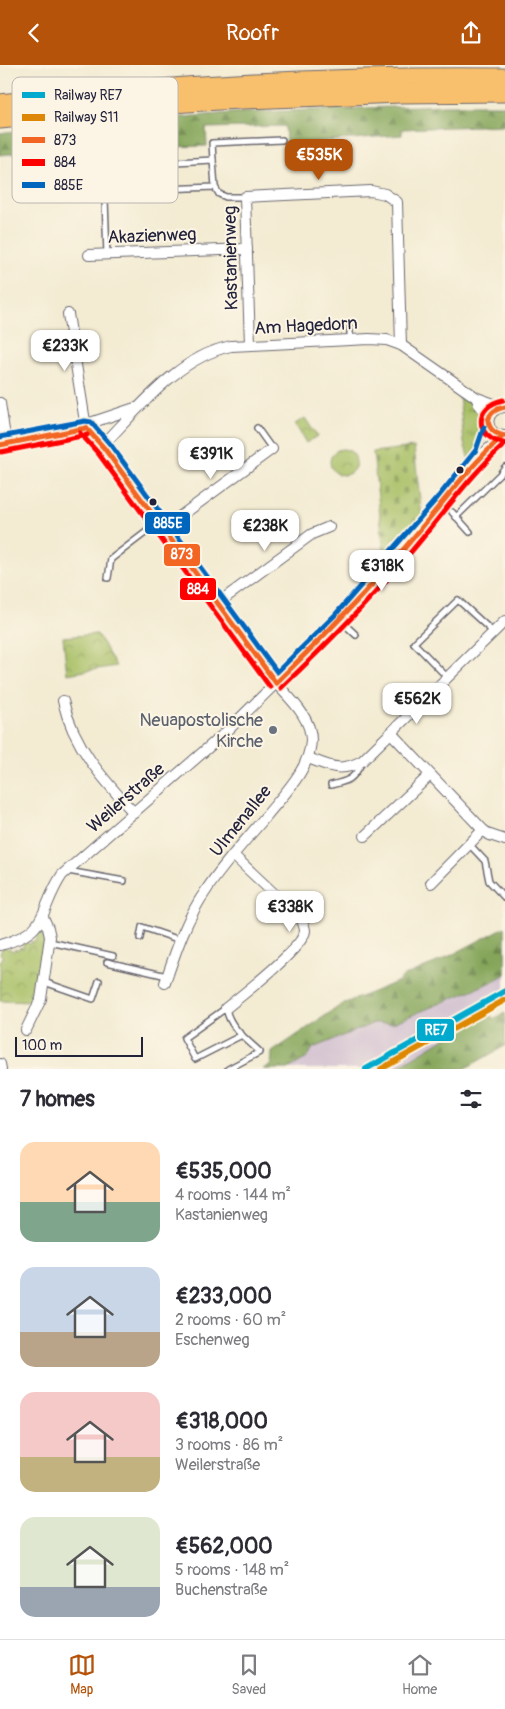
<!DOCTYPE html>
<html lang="en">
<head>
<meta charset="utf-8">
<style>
  body { margin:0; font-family:Pangolin,sans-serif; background:#f2f2f3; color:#2b2b33; height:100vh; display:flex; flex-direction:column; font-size:19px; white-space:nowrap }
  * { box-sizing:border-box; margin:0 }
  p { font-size:16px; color:#7c7c81 }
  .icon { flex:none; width:28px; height:28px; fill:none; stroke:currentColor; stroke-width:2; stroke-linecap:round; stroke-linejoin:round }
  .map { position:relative; height:1004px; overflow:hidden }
  .drawer { display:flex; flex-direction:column; background:#fff; flex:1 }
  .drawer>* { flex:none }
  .scale { position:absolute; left:15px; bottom:12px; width:128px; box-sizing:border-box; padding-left:5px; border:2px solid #22223b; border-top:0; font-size:14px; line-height:18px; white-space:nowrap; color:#22223b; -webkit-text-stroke:4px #fcf5e5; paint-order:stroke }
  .price { position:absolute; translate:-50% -42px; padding:0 11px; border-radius:10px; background:#fff; color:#222; font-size:16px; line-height:32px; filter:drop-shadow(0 1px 2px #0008) }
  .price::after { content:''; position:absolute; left:50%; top:30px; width:15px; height:11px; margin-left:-8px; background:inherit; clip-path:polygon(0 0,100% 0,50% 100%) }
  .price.selected { background:#b45309; color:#fff }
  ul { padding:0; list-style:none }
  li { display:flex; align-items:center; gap:15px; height:125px; padding:0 20px }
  li span { display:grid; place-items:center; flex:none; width:140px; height:100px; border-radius:15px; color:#555 }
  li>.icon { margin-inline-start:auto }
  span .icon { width:60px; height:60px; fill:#fffc; stroke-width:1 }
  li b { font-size:21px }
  h2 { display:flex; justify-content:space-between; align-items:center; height:60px; padding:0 20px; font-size:21px }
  header { display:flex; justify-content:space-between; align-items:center; height:65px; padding:0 20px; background:#b45309; color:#fff; font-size:22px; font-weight:600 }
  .menu { display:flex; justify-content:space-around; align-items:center; height:70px; border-top:1px solid #e1e1e2; background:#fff; font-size:14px; color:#7c7c81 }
  .menu a { display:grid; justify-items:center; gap:2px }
  .menu .selected { color:#b45309 }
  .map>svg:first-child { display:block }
  .railway { fill:#cfbdcf }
  .grass { fill:url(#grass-tufts); stroke:#647050 }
  .forest { fill:url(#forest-firs); stroke:#54644a }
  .cemetery { fill:url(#cemetery-stones); stroke:#647050 }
  .park { fill:url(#park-crowns); stroke:#647050 }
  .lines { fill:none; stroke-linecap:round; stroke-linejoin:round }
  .service-casing { stroke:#6b6870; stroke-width:8 }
  .minor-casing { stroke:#6b6870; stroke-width:12 }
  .motorway-casing { stroke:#6b6870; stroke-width:21 }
  .service { stroke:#fff; stroke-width:5 }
  .minor { stroke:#fff; stroke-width:10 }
  .motorway { stroke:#f8bf6c; stroke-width:19 }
  .bus-1-casing { stroke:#fcf5e5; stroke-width:9 }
  .bus-2-casing { stroke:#fcf5e5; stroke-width:9 }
  .bus-3-casing { stroke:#fcf5e5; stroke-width:9 }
  .bus-1 { stroke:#f26522; stroke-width:5 }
  .bus-2 { stroke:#f00; stroke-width:5 }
  .bus-3 { stroke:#0065bd; stroke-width:5 }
  .rail-1-casing { stroke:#fcf5e5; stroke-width:10 }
  .rail-2-casing { stroke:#fcf5e5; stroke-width:10 }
  .rail-1 { stroke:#00a9ce; stroke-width:6 }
  .rail-2 { stroke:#de8706; stroke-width:6 }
  .bus-dot { fill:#22223b; stroke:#fcf5e5; stroke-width:2 }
  .worship-dot { fill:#6b7280; stroke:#fcf5e5; stroke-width:2 }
  .labels { text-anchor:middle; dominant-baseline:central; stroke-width:4; stroke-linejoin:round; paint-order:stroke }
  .street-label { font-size:18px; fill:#22223b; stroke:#fcf5e5 }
  .worship-label { font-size:18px; fill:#5b616d; stroke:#fcf5e5; text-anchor:end }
  .key { fill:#fcf5e5; stroke:#bbb6b2; stroke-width:1 }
  .key-label { font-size:14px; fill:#22223b }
  .line-badge { stroke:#fcf5e5; stroke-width:2 }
  .badge-label { font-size:14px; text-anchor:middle; font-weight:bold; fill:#fff }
</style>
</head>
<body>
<header><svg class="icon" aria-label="back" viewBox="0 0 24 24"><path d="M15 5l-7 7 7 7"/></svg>Roofr<svg class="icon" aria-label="share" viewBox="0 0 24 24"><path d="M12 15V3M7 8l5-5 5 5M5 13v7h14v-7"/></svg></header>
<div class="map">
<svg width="505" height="1004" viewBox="0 0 505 1004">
  <defs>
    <pattern id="grass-tufts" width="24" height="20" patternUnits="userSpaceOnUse" patternTransform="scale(1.25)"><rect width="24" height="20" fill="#a7bf65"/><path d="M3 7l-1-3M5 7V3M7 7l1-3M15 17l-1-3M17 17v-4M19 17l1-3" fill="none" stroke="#889b54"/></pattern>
    <pattern id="forest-firs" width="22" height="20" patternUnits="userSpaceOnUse" patternTransform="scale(1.25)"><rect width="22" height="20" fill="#85a65a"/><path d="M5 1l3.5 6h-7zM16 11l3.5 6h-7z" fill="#6c874c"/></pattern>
    <pattern id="cemetery-stones" width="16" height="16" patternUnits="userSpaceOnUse" patternTransform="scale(1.25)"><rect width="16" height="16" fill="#a7bf65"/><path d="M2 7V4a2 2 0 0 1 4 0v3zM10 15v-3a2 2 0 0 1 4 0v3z" fill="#889b54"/></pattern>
    <pattern id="park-crowns" width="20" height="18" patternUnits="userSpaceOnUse" patternTransform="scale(1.25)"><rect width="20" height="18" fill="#a7bf65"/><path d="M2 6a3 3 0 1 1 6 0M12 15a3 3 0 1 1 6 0" fill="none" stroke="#889b54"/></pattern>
  </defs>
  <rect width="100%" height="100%" fill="#fcf5e5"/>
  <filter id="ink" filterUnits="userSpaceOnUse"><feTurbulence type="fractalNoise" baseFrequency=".02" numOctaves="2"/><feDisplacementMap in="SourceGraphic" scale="10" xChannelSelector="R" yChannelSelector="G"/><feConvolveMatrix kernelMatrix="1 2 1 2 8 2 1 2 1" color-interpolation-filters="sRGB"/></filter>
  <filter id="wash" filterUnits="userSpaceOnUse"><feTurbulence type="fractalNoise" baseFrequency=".0096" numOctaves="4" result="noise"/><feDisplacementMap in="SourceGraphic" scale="20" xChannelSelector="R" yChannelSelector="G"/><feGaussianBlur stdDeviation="1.12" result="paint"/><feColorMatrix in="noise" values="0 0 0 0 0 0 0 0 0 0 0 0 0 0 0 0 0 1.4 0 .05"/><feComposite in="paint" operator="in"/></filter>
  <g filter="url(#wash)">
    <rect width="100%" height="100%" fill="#f3ebd2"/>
    <polygon class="railway" points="505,909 505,938 394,1004 288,1004 307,993 313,983 374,958 393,958 494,916"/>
    <polygon class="grass" points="459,330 474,340 480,349 481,353 484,372 483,376 469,395 464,378"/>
    <g class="forest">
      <polygon points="445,40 505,40 505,60 402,64 402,70 286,79 285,61 206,63 207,81 132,83 132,90 99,92 97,80 0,90 0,68 15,66 231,48"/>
      <polygon points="505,862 505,909 494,916 393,958 374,958 313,983 307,993 288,1004 263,1004 271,1000 272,987 341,940 399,916 403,911 442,895"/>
      <polygon points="489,946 493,954 505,948 505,981 464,1004 394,1004"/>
    </g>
    <polygon class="cemetery" points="414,382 422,453 385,496 373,387"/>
    <g class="park">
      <polygon points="305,353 317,371 306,378 295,359"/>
      <circle cx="343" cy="397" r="13"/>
      <polygon points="97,569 116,601 67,609 63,572"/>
      <polygon points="41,861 46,866 36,937 0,936 0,897 3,892 0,889 2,883 5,882 14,886 15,884 18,885 20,882 23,883 24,880 19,878 22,876 30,879 31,876 34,877 37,872 32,869"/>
    </g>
  </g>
  <g filter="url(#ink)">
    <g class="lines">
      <g class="service-casing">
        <g id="service">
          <polyline points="213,95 212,78 282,75"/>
          <polyline points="137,99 213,95 215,122"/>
          <polyline points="104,106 107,190"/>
          <polyline points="138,125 215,122 219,129 226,132 245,132"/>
          <polyline points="350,263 350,274"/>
          <polyline points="257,363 272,384"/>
          <polyline points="452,447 470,467"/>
          <polyline points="456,452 500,409 505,402"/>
          <polyline points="108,513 111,494 158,458"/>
          <polyline points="340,555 356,570"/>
          <polyline points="447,612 414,578 458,535 493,567"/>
          <path d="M331,720c17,-4 22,-5 30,-21"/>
          <polyline points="469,779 485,796 489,816 505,833"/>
          <polyline points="68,806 124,816"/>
          <polyline points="140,873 142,862 180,875"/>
          <polyline points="50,877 113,891"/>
          <polyline points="107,897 167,911"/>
          <polyline points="44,917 93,934 99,916"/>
          <path d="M228,1004l32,-17c-14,-13 -31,-25 -34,-44l-42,30 11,21 47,-24"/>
        </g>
      </g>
      <g class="minor-casing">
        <g id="minor">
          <polyline points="89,190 247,184"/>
          <polyline points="68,249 86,363"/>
          <polyline points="250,279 245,132 371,126 385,129 397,137 401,280"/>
          <polyline points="477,333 478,338 489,352"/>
          <polyline points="0,338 6,379"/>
          <path d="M504,342c-21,2 -21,28 1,29"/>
          <path d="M86,363l18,20 172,235c14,16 35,34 35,57 -1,29 -27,54 -44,75 -20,24 -43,48 -60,74 -20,28 -31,61 -42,94"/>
          <polyline points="0,380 86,363 93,357 135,343"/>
          <path d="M102,381c36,-37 76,-89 129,-100l138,-7 18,1 14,5 76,53 25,9"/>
          <polyline points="163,464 272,384"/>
          <polyline points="218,538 312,469 329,462"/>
          <path d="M63,636c10,45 41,79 71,112"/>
          <polyline points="391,668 483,765 490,770 505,775"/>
          <path d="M308,693c22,8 32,15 54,3l143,-140"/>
          <polyline points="365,771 430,710"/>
          <polyline points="431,818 483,765"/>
          <path d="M0,880c51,-14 38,-34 62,-70l163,-142 110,-108 68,-75 80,-96 20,-18"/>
          <path d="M226,943c15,-12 77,-60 79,-77 0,-3 -2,-8 -3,-11l-69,-65"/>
          <polyline points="26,965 41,934 50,872 48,863 43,852"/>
          <polyline points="0,999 1,1004"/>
        </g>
      </g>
      <g class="motorway-casing">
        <g id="motorway">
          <path d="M0,39c167,-19 337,-28 505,-26"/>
          <polyline points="0,54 141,40 219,35 401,28 505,27"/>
        </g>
      </g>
      <use href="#service" class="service"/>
      <use href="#minor" class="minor"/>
      <use href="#motorway" class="motorway"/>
      <g class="bus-1-casing">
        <g id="bus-1">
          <path d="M505,342c-9,2 -15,5 -17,14 2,10 8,13 17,15"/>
          <polyline points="86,363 104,383 276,618"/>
          <polyline points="0,380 86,363"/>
          <path d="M276,618c44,-43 86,-86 126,-132 34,-39 63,-81 101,-115"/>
        </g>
      </g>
      <g class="bus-2-casing">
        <g id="bus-2">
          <path d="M503,335c-29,6 -29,37 0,43"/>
          <polyline points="80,368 98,388 270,622"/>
          <polyline points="1,387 87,370"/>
          <path d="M281,623c45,-43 89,-87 129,-135 31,-36 59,-77 95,-109"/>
        </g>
      </g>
      <g class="bus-3-casing">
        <polyline id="bus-3" points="0,372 85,356 91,357 110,379 277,607 335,550 438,432 476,385 484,362"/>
      </g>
      <use href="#bus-1" class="bus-1"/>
      <use href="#bus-2" class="bus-2"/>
      <use href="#bus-3" class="bus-3"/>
      <g class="rail-1-casing">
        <polyline id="rail-1" points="366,1004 505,926"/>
      </g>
      <g class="rail-2-casing">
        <polyline id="rail-2" points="381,1004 505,935"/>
      </g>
      <use href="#rail-1" class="rail-1"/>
      <use href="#rail-2" class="rail-2"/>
    </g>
  </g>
  <g class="bus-dot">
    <circle cx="460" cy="405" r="4.5"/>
    <circle cx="153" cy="437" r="4.5"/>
  </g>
  <circle class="worship-dot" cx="273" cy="665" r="5"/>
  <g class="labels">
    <g class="street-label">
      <text transform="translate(152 171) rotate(-2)">Akazienweg</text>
      <text transform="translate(231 193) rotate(-91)">Kastanienweg</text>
      <text transform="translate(306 261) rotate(-3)">Am Hagedorn</text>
      <text transform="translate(126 733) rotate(-41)">Weilerstraße</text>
      <text transform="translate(241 756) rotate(-51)">Ulmenallee</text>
    </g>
    <g class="worship-label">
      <text x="263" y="655">Neuapostolische<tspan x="263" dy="21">Kirche</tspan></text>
    </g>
  </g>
  <rect x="12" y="12" width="166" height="126" rx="8" class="key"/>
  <rect x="22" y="27" width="23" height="6" fill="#00a9ce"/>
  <rect x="22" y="49" width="23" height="7" fill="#de8706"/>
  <rect x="22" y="72" width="23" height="6" fill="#f26522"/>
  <rect x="22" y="94" width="23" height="7" fill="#f00"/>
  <rect x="22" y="117" width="23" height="6" fill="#0065bd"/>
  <g class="key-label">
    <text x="54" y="35">Railway RE7</text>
    <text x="54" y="57">Railway S11</text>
    <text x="54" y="80">873</text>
    <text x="54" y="102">884</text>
    <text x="54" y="125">885E</text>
  </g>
  <g class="line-badge">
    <rect x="144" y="446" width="47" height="24" rx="5" fill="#0065bd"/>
    <rect x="163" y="478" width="38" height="24" rx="5" fill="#f26522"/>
    <rect x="179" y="512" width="38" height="24" rx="5" fill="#f00"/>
    <rect x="416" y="953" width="39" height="24" rx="5" fill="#00a9ce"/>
  </g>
  <g class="badge-label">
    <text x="168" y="463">885E</text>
    <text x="182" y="494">873</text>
    <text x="198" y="529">884</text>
    <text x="436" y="970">RE7</text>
  </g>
</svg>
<div class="scale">100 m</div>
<b class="price selected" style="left:319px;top:116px">€535K</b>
<b class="price" style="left:65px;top:307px">€233K</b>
<b class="price" style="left:211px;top:415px">€391K</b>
<b class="price" style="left:265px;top:487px">€238K</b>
<b class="price" style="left:382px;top:527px">€318K</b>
<b class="price" style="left:417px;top:660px">€562K</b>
<b class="price" style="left:290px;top:868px">€338K</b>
</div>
<section class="drawer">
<h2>7 homes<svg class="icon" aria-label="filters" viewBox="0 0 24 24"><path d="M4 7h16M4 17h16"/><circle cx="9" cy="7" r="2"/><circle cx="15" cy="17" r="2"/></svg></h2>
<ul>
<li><span style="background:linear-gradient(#ffd9b3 60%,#7fa58c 0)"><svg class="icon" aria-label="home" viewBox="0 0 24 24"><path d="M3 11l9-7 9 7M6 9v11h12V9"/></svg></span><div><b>€535,000</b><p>4 rooms · 144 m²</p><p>Kastanienweg</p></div></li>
<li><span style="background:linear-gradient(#c9d6e8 65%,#b9a48a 0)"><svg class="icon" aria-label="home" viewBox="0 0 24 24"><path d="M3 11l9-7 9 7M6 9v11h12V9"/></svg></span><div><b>€233,000</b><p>2 rooms · 60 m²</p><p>Eschenweg</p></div></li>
<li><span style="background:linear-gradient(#f6c9c9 65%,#c2b280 0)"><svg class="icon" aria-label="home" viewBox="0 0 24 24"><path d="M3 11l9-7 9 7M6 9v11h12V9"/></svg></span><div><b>€318,000</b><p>3 rooms · 86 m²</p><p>Weilerstraße</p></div></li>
<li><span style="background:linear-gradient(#dfe7d0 70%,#9aa5b1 0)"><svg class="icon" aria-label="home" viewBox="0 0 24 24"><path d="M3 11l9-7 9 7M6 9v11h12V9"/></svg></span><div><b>€562,000</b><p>5 rooms · 148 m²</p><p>Buchenstraße</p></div></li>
</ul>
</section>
<nav class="menu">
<a class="selected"><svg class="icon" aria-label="map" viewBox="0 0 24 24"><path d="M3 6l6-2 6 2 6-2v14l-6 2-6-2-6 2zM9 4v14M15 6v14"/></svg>Map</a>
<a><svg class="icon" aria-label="saved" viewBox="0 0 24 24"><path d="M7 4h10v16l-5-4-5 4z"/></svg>Saved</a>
<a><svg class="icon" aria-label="home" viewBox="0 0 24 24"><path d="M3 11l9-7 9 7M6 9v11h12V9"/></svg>Home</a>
</nav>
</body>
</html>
